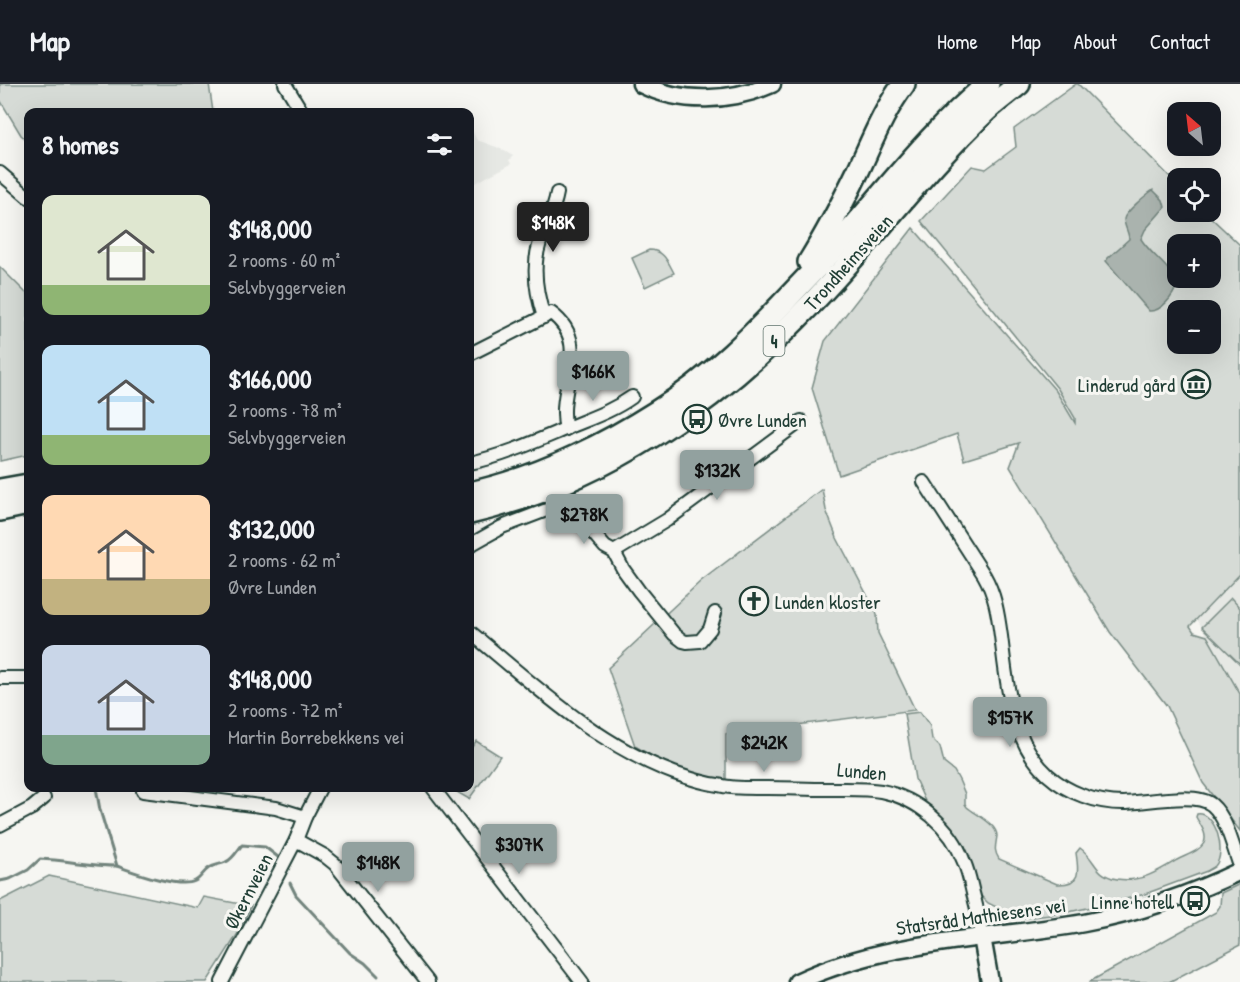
<!DOCTYPE html>
<html lang="en">
<head>
<meta charset="utf-8">
<style>
  body { margin:0; font-family:"Patrick Hand",sans-serif; background:#20242c; color:#f1f3f6; height:100vh; display:flex; flex-direction:column; font-size:22px; white-space:nowrap }
  * { box-sizing:border-box; margin:0 }
  p { font-size:20px; color:#9ea1a6 }
  .icon { flex:none; width:33px; height:33px; fill:none; stroke:currentColor; stroke-width:2; stroke-linecap:round; stroke-linejoin:round }
  .map { position:relative; flex:1; overflow:hidden }
  .panel { position:absolute; left:24px; top:24px; width:450px; height:684px; display:flex; flex-direction:column; background:#171b24; border-radius:12px; box-shadow:0 6px 24px #0002 }
  .panel>* { flex:none }
  .needle { width:39px; rotate:332deg }
  .fabs { position:absolute; left:1167px; top:18px; display:grid; gap:12px }
  .fabs a { display:grid; place-items:center; width:54px; height:54px; border-radius:12px; background:#171b24; box-shadow:0 6px 24px #0002; font-size:30px }
  .price { position:absolute; translate:-50% -51px; padding:0 14px; border-radius:6px; background:#92a19f; color:#111; font-size:20px; line-height:39px; filter:drop-shadow(0 2px 3px #0008) }
  .price::after { content:''; position:absolute; left:50%; top:36px; width:18px; height:14px; margin-left:-9px; background:inherit; clip-path:polygon(0 0,100% 0,50% 100%) }
  .price.selected { background:#222; color:#fff }
  ul { padding:0; list-style:none }
  li { display:flex; align-items:center; gap:18px; height:150px; padding:0 18px }
  li span { display:grid; place-items:center; flex:none; width:168px; height:120px; border-radius:12px; color:#555 }
  li>.icon { margin-inline-start:auto }
  span .icon { width:72px; height:72px; fill:#fffc; stroke-width:1 }
  li b { font-size:26px }
  h2 { display:flex; justify-content:space-between; align-items:center; height:72px; padding:0 18px; font-size:26px }
  header { display:flex; align-items:center; gap:36px; box-sizing:border-box; height:84px; padding:0 30px; background:#171b24; border-bottom:2px solid #363941 }
  header strong { font-size:28px }
  nav { display:flex; gap:33px; margin-inline-start:auto; font-size:21px }
  .map>svg:first-child { display:block }
  .built { fill:#e6e8e4 }
  .green { fill:#d6dbd6; stroke:#7a8c85; stroke-width:1.5; fill-rule:evenodd }
  .water { fill:#aab3ae; stroke:#72847d; stroke-width:1.5 }
  .lines { fill:none; stroke-linecap:round; stroke-linejoin:round }
  .stream { stroke:#72847d; stroke-width:3 }
  .minor-casing { stroke:#1f3d34; stroke-width:16 }
  .tertiary-casing { stroke:#1f3d34; stroke-width:21 }
  .trunk-casing { stroke:#1f3d34; stroke-width:26 }
  .minor { stroke:#f6f6f2; stroke-width:12 }
  .tertiary { stroke:#f6f6f2; stroke-width:16 }
  .trunk { stroke:#f6f6f2; stroke-width:21 }
  .labels { text-anchor:middle; dominant-baseline:central; stroke-width:6; stroke-linejoin:round; paint-order:stroke }
  .shield { fill:#f6f6f2; stroke:#60746d; stroke-width:1.5 }
  .shield-label { font-size:18px; font-weight:bold; fill:#1f3d34 }
  .street-label { font-size:20px; fill:#1f3d34; stroke:#f6f6f2 }
  .poi-label { font-size:20px; fill:#1f3d34; stroke:#f6f6f2; text-anchor:end }
</style>
</head>
<body>
<header>
<strong>Map</strong>
<nav><a>Home</a><a>Map</a><a>About</a><a>Contact</a></nav>
</header>
<div class="map">
<svg width="1240" height="898" viewBox="0 0 1240 898">
  <rect width="100%" height="100%" fill="#f6f6f2"/>
  <filter id="ink" filterUnits="userSpaceOnUse"><feTurbulence type="fractalNoise" baseFrequency=".0167" numOctaves="2"/><feDisplacementMap in="SourceGraphic" scale="12" xChannelSelector="R" yChannelSelector="G"/><feConvolveMatrix kernelMatrix="1 2 1 2 8 2 1 2 1" color-interpolation-filters="sRGB"/></filter>
  <g filter="url(#ink)">
    <g class="built">
      <polygon points="470,42 477,56 499,64 513,72 509,76 511,80 470,102"/>
      <polygon points="1240,491 1240,610 1197,535"/>
    </g>
    <g class="green">
      <polygon points="0,0 209,0 213,28 28,28 28,57 21,51 0,16"/>
      <path d="M1076,0h2l99,100 1,28h27l35,33v329l-50,52 4,6 13,4 33,58v137l-37,-48 -36,-77 -57,-74 -100,-165 9,-24 -55,17 -7,-26 -118,41 -27,-87 13,-47 88,-113 143,163 19,32v-5l-17,-29 -137,-168 51,-55 14,3 30,-22 -2,-18zM1178,160h32v34h-32zM1178,226h32v34h-32z"/>
      <path d="M649,166c15,0 19,12 25,23l-29,14 -13,-29z"/>
      <polygon points="0,183 28,211 28,371 0,377"/>
      <polygon points="822,405 826,426 837,454 877,530 878,549 915,626 726,650 726,697 672,684 635,662 608,584 701,497"/>
      <polygon points="1231,514 1240,524 1240,580 1202,543"/>
      <path d="M920,628l10,14 2,13 8,8 4,16 10,8 5,9 6,14v10l2,3c8,7 30,17 30,29 -1,9 -4,14 2,23l58,25c24,1 22,-12 19,-31l4,-5c17,12 13,26 37,31 23,4 42,-8 60,-19 9,-5 22,-8 27,-17 4,-9 -4,-18 -8,-26l1,-3c19,-3 30,39 18,52 -2,2 -5,3 -8,5l-62,23 -34,9 -52,11 -34,4 -11,-2 -26,-13 -7,-7 -16,-50 -40,-45 -10,-22 -11,-65z"/>
      <polygon points="476,657 500,672 469,715 450,704 470,704 470,666"/>
      <polygon points="49,792 198,824 204,813 251,822 237,851 207,898 0,898 0,817"/>
      <polygon points="1240,800 1240,861 1169,898 1089,898 1216,828 1220,822 1221,809"/>
    </g>
    <path class="water" d="M1153,106l10,10 2,7 -20,23 -4,9c10,16 29,27 36,45 -3,12 -16,28 -28,27l-43,-50 2,-3 21,-19c0,-6 -5,-13 -5,-20 1,-7 23,-25 29,-29z"/>
    <g class="lines">
      <g class="stream">
        <path d="M96,704l4,22 17,56c17,6 62,23 78,15 6,-3 8,-9 14,-13 6,-4 11,-3 17,-6 7,-3 11,-11 16,-17l23,2 13,10"/>
        <path d="M0,797l10,-2 18,-9 12,-11c26,1 50,7 77,7"/>
        <polyline points="290,799 296,811 350,869 365,879 378,892"/>
      </g>
      <g class="minor-casing">
        <g id="minor">
          <polyline points="285,0 302,28"/>
          <polyline points="0,89 28,113"/>
          <path d="M544,233c-8,-24 -12,-51 -4,-75 5,-16 14,-31 17,-49"/>
          <path d="M470,270l81,-41c43,31 4,75 15,116"/>
          <path d="M470,379c33,-7 64,-21 95,-34 23,-10 46,-17 67,-32"/>
          <path d="M924,398l60,93c11,19 14,39 17,61 6,47 9,104 47,139 20,18 48,28 75,28 21,0 74,-12 89,2 15,13 21,43 28,61"/>
          <polyline points="470,461 502,443 544,427 556,424 569,426 581,435 605,463 614,468 623,485 639,507 674,550 683,557 687,558 700,557 710,545 715,529"/>
          <polyline points="614,468 667,436 801,337"/>
          <path d="M470,548c63,52 126,112 204,141 14,5 29,10 44,12 16,4 33,3 50,3 20,0 39,1 59,1 18,0 37,-1 54,2 37,7 70,36 83,71 5,11 7,24 10,35 3,13 7,26 8,40"/>
          <polyline points="0,594 28,594"/>
          <polyline points="433,704 582,898"/>
          <polyline points="143,707 276,724 305,733"/>
          <polyline points="0,741 32,724 44,714"/>
          <polyline points="296,756 325,772 335,780 428,898"/>
          <polyline points="222,898 296,756 305,733 320,704"/>
        </g>
      </g>
      <g class="tertiary-casing">
        <g id="tertiary">
          <path d="M641,0c40,20 90,18 131,0"/>
          <polyline points="982,853 990,898"/>
          <path d="M797,898c91,-43 190,-42 287,-59 54,-10 106,-28 156,-52"/>
        </g>
      </g>
      <g class="trunk-casing">
        <g id="trunk">
          <path d="M809,178c18,-29 34,-60 49,-91 14,-30 26,-61 46,-87"/>
          <polyline points="0,406 28,401"/>
          <path d="M470,409c37,-8 72,-21 106,-37 28,-13 55,-28 80,-44 54,-33 100,-80 143,-126 14,-15 29,-30 43,-46 47,-53 91,-111 146,-156"/>
          <polyline points="0,426 28,420"/>
          <path d="M470,429c137,-32 247,-110 343,-211 60,-62 111,-133 174,-192 10,-9 21,-17 32,-26"/>
        </g>
      </g>
      <use href="#minor" class="minor"/>
      <use href="#tertiary" class="tertiary"/>
      <use href="#trunk" class="trunk"/>
    </g>
  </g>
  <defs>
    <g id="museum-ring" transform="scale(1.5)"><circle r="9.5" fill="#f6f6f2" stroke="#1f3d34" stroke-width="1.5"/><path d="M0-6L6-3V-2H-6V-3ZM-5-1h2V3h-2ZM-1-1h2V3h-2ZM3-1h2V3H3ZM-6 4H6V6H-6Z" fill="#1f3d34"/></g>
    <g id="bus-ring" transform="scale(1.5)"><circle r="9.5" fill="#f6f6f2" stroke="#1f3d34" stroke-width="1.5"/><path d="M-5-6H5V4H4V6H2V4H-2V6H-4V4H-5ZM-3.5-4V0h7V-4ZM-3.5 1.2v1.5H-2V1.2ZM2 1.2v1.5H3.5V1.2Z" fill="#1f3d34"/></g>
    <g id="church-ring" transform="scale(1.5)"><circle r="9.5" fill="#f6f6f2" stroke="#1f3d34" stroke-width="1.5"/><path d="M-1.2-6h2.4v3.5h3.3v2.4h-3.3V6h-2.4V-.1h-3.3v-2.4h3.3Z" fill="#1f3d34"/></g>
  </defs>
  <g fill-rule="evenodd">
    <use href="#museum-ring" x="1196" y="300"/>
    <use href="#bus-ring" x="697" y="335"/>
    <use href="#church-ring" x="754" y="517"/>
    <use href="#bus-ring" x="1195" y="817"/>
  </g>
  <g class="labels">
    <rect class="shield" x="763.5" y="242" width="21" height="30" rx="4.5"/>
    <g class="shield-label">
      <text x="774" y="257">4</text>
    </g>
    <g class="street-label">
      <text transform="translate(848 178) rotate(-48)">Trondheimsveien</text>
      <text transform="translate(862 687) rotate(5)">Lunden</text>
      <text transform="translate(248 807) rotate(-63)">Økernveien</text>
      <text transform="translate(981 832) rotate(-8)">Statsråd Mathiesens vei</text>
    </g>
    <g class="poi-label">
      <text x="1175" y="300">Linderud gård</text>
      <text x="718" y="335" text-anchor="start">Øvre Lunden</text>
      <text x="775" y="517" text-anchor="start">Lunden kloster</text>
      <text x="1174" y="817">Linne hotell</text>
    </g>
  </g>
</svg>
<div class="fabs">
<a><svg class="needle" viewBox="-14 -14 28 28"><path d="M0-13l5 13h-10z" fill="#e53935"/><path d="M0 13l5-13h-10z" fill="#9ea1a6"/></svg></a>
<a><svg class="icon" aria-label="locate" viewBox="0 0 24 24"><circle cx="12" cy="12" r="6"/><path d="M12 2v4M12 18v4M2 12h4M18 12h4"/></svg></a>
<a>+</a>
<a>−</a>
</div>
<b class="price selected" style="left:553px;top:169px">$148K</b>
<b class="price" style="left:593px;top:318px">$166K</b>
<b class="price" style="left:717px;top:417px">$132K</b>
<b class="price" style="left:584px;top:461px">$278K</b>
<b class="price" style="left:1010px;top:664px">$157K</b>
<b class="price" style="left:764px;top:689px">$242K</b>
<b class="price" style="left:519px;top:791px">$307K</b>
<b class="price" style="left:378px;top:809px">$148K</b>
<section class="panel">
<h2>8 homes<svg class="icon" aria-label="filters" viewBox="0 0 24 24"><path d="M4 7h16M4 17h16"/><circle cx="9" cy="7" r="2"/><circle cx="15" cy="17" r="2"/></svg></h2>
<ul>
<li><span style="background:linear-gradient(#dfe7d0 75%,#8fb573 0)"><svg class="icon" aria-label="home" viewBox="0 0 24 24"><path d="M3 11l9-7 9 7M6 9v11h12V9"/></svg></span><div><b>$148,000</b><p>2 rooms · 60 m²</p><p>Selvbyggerveien</p></div></li>
<li><span style="background:linear-gradient(#bfe0f5 75%,#8fb573 0)"><svg class="icon" aria-label="home" viewBox="0 0 24 24"><path d="M3 11l9-7 9 7M6 9v11h12V9"/></svg></span><div><b>$166,000</b><p>2 rooms · 78 m²</p><p>Selvbyggerveien</p></div></li>
<li><span style="background:linear-gradient(#ffd9b3 70%,#c2b280 0)"><svg class="icon" aria-label="home" viewBox="0 0 24 24"><path d="M3 11l9-7 9 7M6 9v11h12V9"/></svg></span><div><b>$132,000</b><p>2 rooms · 62 m²</p><p>Øvre Lunden</p></div></li>
<li><span style="background:linear-gradient(#c9d6e8 75%,#7fa58c 0)"><svg class="icon" aria-label="home" viewBox="0 0 24 24"><path d="M3 11l9-7 9 7M6 9v11h12V9"/></svg></span><div><b>$148,000</b><p>2 rooms · 72 m²</p><p>Martin Borrebekkens vei</p></div></li>
</ul>
</section>
</div>
</body>
</html>
